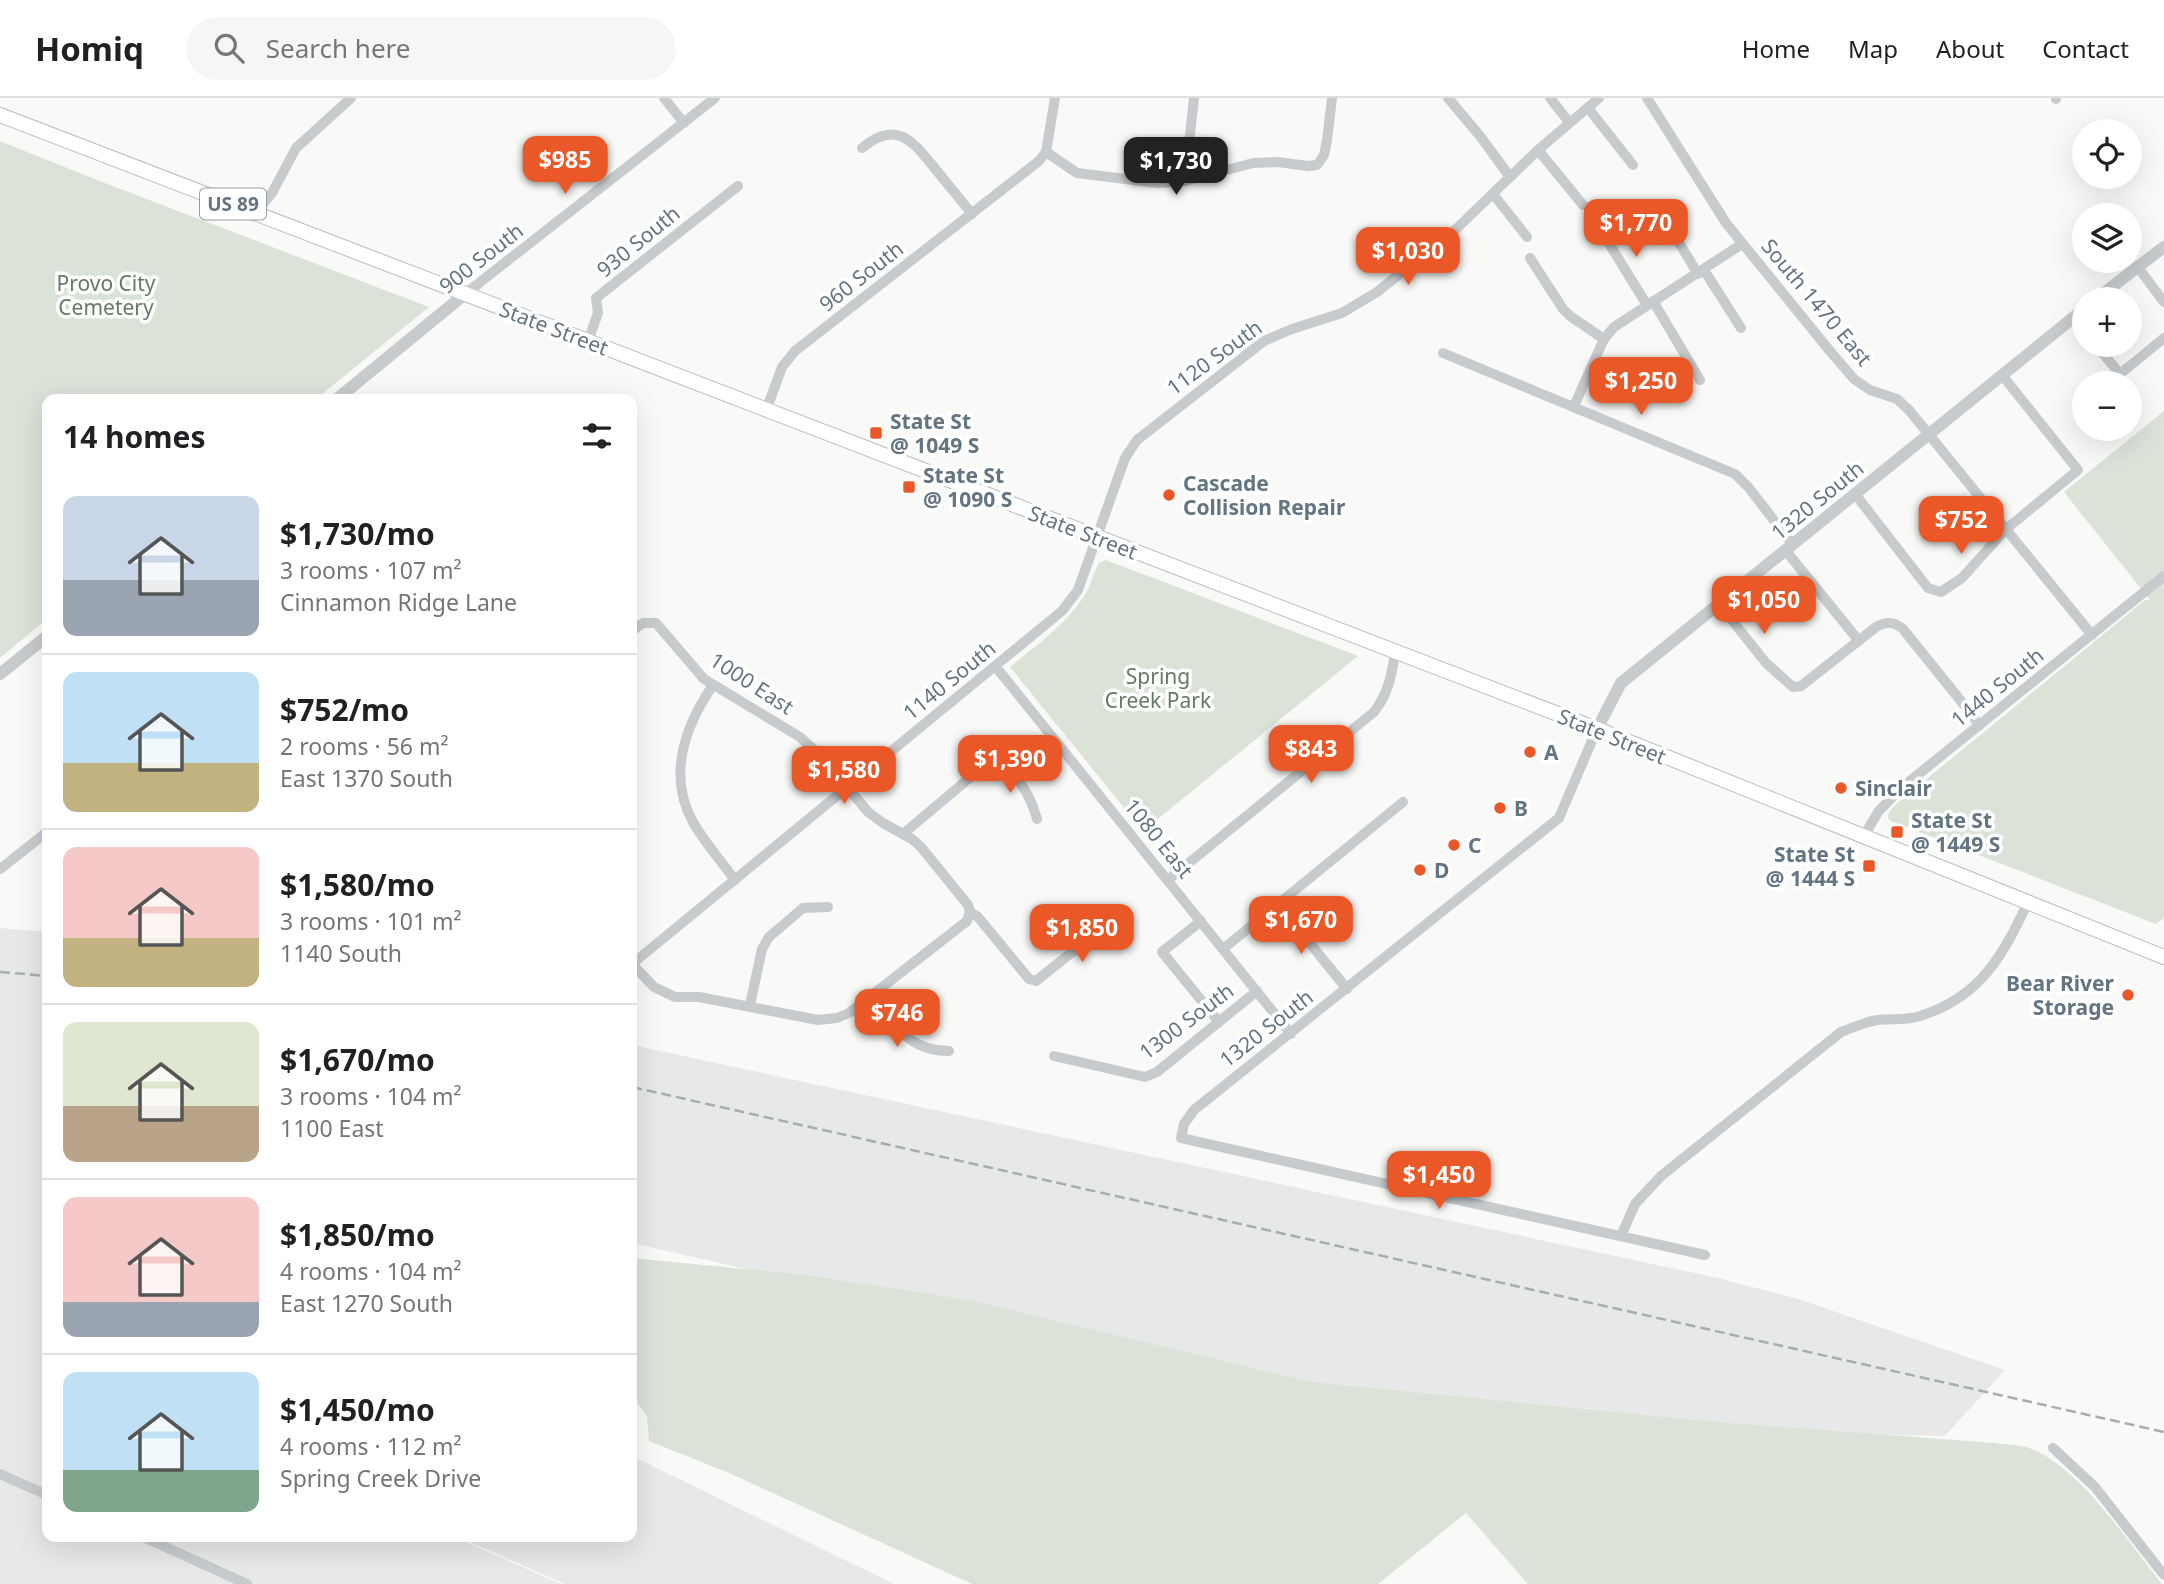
<!DOCTYPE html>
<html lang="en">
<head>
<meta charset="utf-8">
<style>
  body { margin:0; font-family:"Noto Sans",sans-serif; background:#f6f6f6; color:#202124; height:100vh; display:flex; flex-direction:column; font-size:26px; white-space:nowrap }
  * { box-sizing:border-box; margin:0 }
  p { font-size:23px; color:#757577 }
  .icon { flex:none; width:38px; height:38px; fill:none; stroke:currentColor; stroke-width:2; stroke-linecap:round; stroke-linejoin:round }
  .map { position:relative; flex:1; overflow:hidden }
  .side { position:absolute; left:42px; top:296px; width:595px; height:1148px; display:flex; flex-direction:column; background:#fff; border-radius:14px; box-shadow:0 7px 28px #0002 }
  .side>* { flex:none }
  .controls { position:absolute; left:2072px; top:21px; display:grid; gap:14px }
  .controls a { display:grid; place-items:center; width:70px; height:70px; border-radius:50%; background:#fff; box-shadow:0 7px 28px #0002; font-size:35px }
  .price { position:absolute; translate:-50% -60px; padding:0 16px; border-radius:14px; background:#ea5827; color:#fff; font-size:23px; line-height:46px; filter:drop-shadow(0 2px 4px #0008) }
  .price::after { content:''; position:absolute; left:50%; top:42px; width:21px; height:16px; margin-left:-10px; background:inherit; clip-path:polygon(0 0,100% 0,50% 100%) }
  .price.selected { background:#222; color:#fff }
  ul { padding:0; list-style:none }
  li { display:flex; align-items:center; gap:21px; height:175px; padding:0 21px }
  li+li { border-top:2px solid #e0e0e0 }
  li span { display:grid; place-items:center; flex:none; width:196px; height:140px; border-radius:14px; color:#555 }
  li>.icon { margin-inline-start:auto }
  span .icon { width:84px; height:84px; fill:#fffc; stroke-width:1 }
  li b { font-size:30px }
  h2 { display:flex; justify-content:space-between; align-items:center; height:84px; padding:0 21px; font-size:30px }
  header { display:flex; align-items:center; gap:42px; box-sizing:border-box; height:98px; padding:0 35px; background:#fff; border-bottom:2px solid #e0e0e0 }
  header strong { font-size:33px }
  nav { display:flex; gap:38px; margin-inline-start:auto; font-size:24px }
  .search { width:490px; height:63px; background:#f6f6f6; display:flex; align-items:center; gap:18px; box-sizing:border-box; padding:0 24px; border-radius:38px; color:#757577; font-size:26px }
  .map>svg:first-child { display:block }
  .built { fill:#e7e8e8 }
  .green { fill:#dbe2d8 }
  .lines { fill:none; stroke-linecap:round; stroke-linejoin:round }
  .primary-casing { stroke:#babec2; stroke-width:16 }
  .minor { stroke:#c7cbce; stroke-width:10 }
  .tertiary { stroke:#c7cbce; stroke-width:12 }
  .primary { stroke:#fff; stroke-width:14 }
  .rail { stroke:#a7adb3; stroke-width:2.5; stroke-dasharray:10 5; stroke-linecap:butt }
  .poi-dot { fill:#ea5827; stroke:#fff; stroke-width:2.5 }
  .labels { text-anchor:middle; dominant-baseline:central; stroke-width:7; stroke-linejoin:round; paint-order:stroke }
  .shield { fill:#fff; stroke:#929ea8; stroke-width:2 }
  .shield-label { font-size:19px; font-weight:bold; fill:#637483 }
  .street-label { font-size:21px; fill:#637483; stroke:#fff }
  .park-label { font-size:21px; fill:#667a63; stroke:#fff }
  .poi-label { font-size:21px; font-weight:bold; fill:#637483; stroke:#fff; text-anchor:start }
</style>
</head>
<body>
<header>
<strong>Homiq</strong>
<div class="search"><svg class="icon" aria-label="search" viewBox="0 0 24 24"><circle cx="10" cy="10" r="6"/><path d="M15 15l6 6"/></svg>Search here</div>
<nav><a>Home</a><a>Map</a><a>About</a><a>Contact</a></nav>
</header>
<div class="map">
<svg width="2164" height="1486" viewBox="0 0 2164 1486">
  <rect width="100%" height="100%" fill="#f9f9f7"/>
  <g class="built">
    <polygon points="0,830 47,834 47,1438 454,1439 561,1486 0,1486"/>
    <polygon points="632,947 1718,1180 1798,1201 2005,1272 1945,1338 1844,1336 1305,1299 632,1145"/>
    <polygon points="632,1358 894,1486 565,1486 458,1439 632,1438"/>
  </g>
  <g class="green">
    <polygon points="0,43 110,87 429,209 316,301 47,301 47,521 0,560"/>
    <polygon points="2164,313 2164,820 2156,826 1891,723 1888,720 1889,714 1895,707 2145,502 2150,502 2064,394"/>
    <path d="M1106,462l252,96 -215,175 -133,-164c27,-22 58,-44 76,-74 5,-9 8,-21 13,-30z"/>
    <path d="M632,1160l173,17 164,25 342,82 403,40 281,21c11,2 26,1 37,6 50,21 96,93 130,135h-634l-62,-71 -88,71h-406l-243,-111 -80,-32 -2,-25 -15,-20z"/>
  </g>
  <g class="lines">
    <g class="primary-casing">
      <polyline id="primary" points="0,17 1597,631 2164,859"/>
    </g>
    <g class="minor">
      <polyline points="664,0 684,25"/>
      <polyline points="1448,0 1480,38 1510,79"/>
      <polyline points="1550,0 1569,24"/>
      <polyline points="1647,0 1726,125 1829,252 1854,281 1870,292 1897,301 1909,312 2092,537"/>
      <polyline points="2056,1 2056,0"/>
      <polyline points="1588,10 1633,67"/>
      <path d="M862,50c36,-30 52,-5 75,23 12,15 24,29 35,43"/>
      <polyline points="1538,52 1583,107"/>
      <polyline points="1046,54 1077,75 1158,85 1185,83 1253,65 1278,64 1308,68 1317,67 1324,57 1327,42 1332,0"/>
      <polyline points="1185,83 1194,0"/>
      <polyline points="1493,96 1527,139"/>
      <polyline points="256,115 272,95 296,50 351,0"/>
      <polyline points="1661,115 1698,176"/>
      <polyline points="1600,131 1647,207"/>
      <polyline points="1530,160 1563,211 1570,218 1604,241"/>
      <polyline points="2137,168 2164,204"/>
      <polyline points="1704,172 1741,230"/>
      <polyline points="465,196 715,0"/>
      <polyline points="1653,203 1700,282"/>
      <polyline points="2074,219 2084,232"/>
      <polyline points="588,243 598,215 596,200 738,88"/>
      <polyline points="2096,247 2120,276 2164,240"/>
      <polyline points="1443,255 1735,376 1749,390 1793,447"/>
      <polyline points="1574,308 1604,241 1614,229 1742,146"/>
      <polyline points="767,310 782,269 795,253 1039,63 1046,54 1055,0"/>
      <polyline points="1855,396 1928,490 1941,494 1962,480 2005,432 2078,372 2002,277"/>
      <polyline points="1786,453 1859,543"/>
      <path d="M1719,506l47,59 27,24 8,-1 75,-59c10,-6 18,-6 27,2l70,87 6,10"/>
      <polyline points="632,533 643,525 656,525 704,581 800,639 822,659 868,714 883,725 912,741 921,749 968,807 970,814 978,819 1029,881 1036,883 1101,831 1108,812"/>
      <polyline points="996,569 1291,936"/>
      <path d="M713,587c-28,41 -46,91 -20,137 12,21 28,39 42,58"/>
      <polyline points="1597,631 1559,720 1194,1012 1184,1026 1181,1040 1705,1157"/>
      <path d="M903,736l83,-70 13,-3c19,15 32,35 38,58"/>
      <polyline points="1864,738 1878,714 1900,691 2164,478"/>
      <polyline points="0,771 47,734"/>
      <path d="M1168,782l206,-168c14,-18 18,-37 21,-60"/>
      <polyline points="1278,806 1347,891"/>
      <polyline points="1201,823 1162,854 1219,924"/>
      <polyline points="1223,851 1403,704"/>
      <polyline points="632,866 1062,513 1078,492 1125,360 1137,342 1264,243 1292,231 1342,215 1377,194 1455,132 1538,52 1599,0"/>
      <polyline points="632,866 654,889 675,899 699,899 818,922 837,920 849,915 967,823 970,814"/>
      <path d="M873,898c23,29 35,55 76,55"/>
      <polyline points="750,907 762,851 769,839 803,810 828,809"/>
      <polyline points="1054,958 1145,979 1157,974 1257,893"/>
      <path d="M1621,1138l14,-32 26,-28 180,-144c10,-4 21,-8 31,-11 16,-3 33,0 48,-5 61,-19 83,-61 108,-114"/>
      <polyline points="2053,1350 2095,1389 2164,1477"/>
      <polyline points="0,1376 47,1397"/>
      <polyline points="141,1438 247,1486"/>
    </g>
    <g class="tertiary">
      <polyline points="2096,201 2164,149"/>
      <polyline points="337,301 465,196"/>
      <polyline points="0,576 47,538"/>
      <polyline points="1597,631 1621,585 2084,211"/>
    </g>
    <use href="#primary" class="primary"/>
    <g class="rail">
      <polyline points="0,874 47,878"/>
      <polyline points="632,989 2164,1334"/>
    </g>
  </g>
  <g class="poi-dot">
    <rect x="869" y="328" width="14" height="14" rx="3.5"/>
    <rect x="902" y="382" width="14" height="14" rx="3.5"/>
    <circle cx="1169" cy="397" r="7"/>
    <circle cx="1530" cy="654" r="7"/>
    <circle cx="1841" cy="690" r="7"/>
    <circle cx="1500" cy="710" r="7"/>
    <rect x="1890" y="727" width="14" height="14" rx="3.5"/>
    <circle cx="1454" cy="747" r="7"/>
    <rect x="1862" y="761" width="14" height="14" rx="3.5"/>
    <circle cx="1420" cy="772" r="7"/>
    <circle cx="2128" cy="897" r="7"/>
  </g>
  <g class="labels">
    <rect class="shield" x="200" y="90.5" width="66" height="31" rx="5"/>
    <g class="shield-label">
      <text x="233" y="106">US 89</text>
    </g>
    <g class="street-label">
      <text transform="translate(638 143) rotate(-39)">930 South</text>
      <text transform="translate(481 160) rotate(-38)">900 South</text>
      <text transform="translate(861 178) rotate(-38)">960 South</text>
      <text transform="translate(1817 204) rotate(50)">South 1470 East</text>
      <text transform="translate(554 230) rotate(21)">State Street</text>
      <text transform="translate(1214 259) rotate(-36)">1120 South</text>
      <text transform="translate(1817 402) rotate(-39)">1320 South</text>
      <text transform="translate(1083 434) rotate(21)">State Street</text>
      <text transform="translate(949 582) rotate(-39)">1140 South</text>
      <text transform="translate(752 585) rotate(33)">1000 East</text>
      <text transform="translate(1997 589) rotate(-39)">1440 South</text>
      <text transform="translate(1612 638) rotate(22)">State Street</text>
      <text transform="translate(1159 740) rotate(51)">1080 East</text>
      <text transform="translate(1186 923) rotate(-37)">1300 South</text>
      <text transform="translate(1266 930) rotate(-38)">1320 South</text>
    </g>
    <g class="park-label">
      <text x="106" y="185">Provo City<tspan x="106" dy="24">Cemetery</tspan></text>
      <text x="1158" y="578">Spring<tspan x="1158" dy="24">Creek Park</tspan></text>
    </g>
    <g class="poi-label">
      <text x="890" y="323">State St<tspan x="890" dy="24">@ 1049 S</tspan></text>
      <text x="923" y="377">State St<tspan x="923" dy="24">@ 1090 S</tspan></text>
      <text x="1183" y="385">Cascade<tspan x="1183" dy="24">Collision Repair</tspan></text>
      <text x="1544" y="654">A</text>
      <text x="1855" y="690">Sinclair</text>
      <text x="1514" y="710">B</text>
      <text x="1911" y="722">State St<tspan x="1911" dy="24">@ 1449 S</tspan></text>
      <text x="1468" y="747">C</text>
      <text x="1855" y="756" text-anchor="end">State St<tspan x="1855" dy="24">@ 1444 S</tspan></text>
      <text x="1434" y="772">D</text>
      <text x="2114" y="885" text-anchor="end">Bear River<tspan x="2114" dy="24">Storage</tspan></text>
    </g>
  </g>
</svg>
<div class="controls">
<a><svg class="icon" aria-label="locate" viewBox="0 0 24 24"><circle cx="12" cy="12" r="6"/><path d="M12 2v4M12 18v4M2 12h4M18 12h4"/></svg></a>
<a><svg class="icon" aria-label="layers" viewBox="0 0 24 24"><path d="M12 4l9 5-9 5-9-5zM3 14l9 5 9-5"/></svg></a>
<a>+</a>
<a>−</a>
</div>
<b class="price" style="left:565px;top:98px">$985</b>
<b class="price selected" style="left:1176px;top:99px">$1,730</b>
<b class="price" style="left:1636px;top:161px">$1,770</b>
<b class="price" style="left:1408px;top:189px">$1,030</b>
<b class="price" style="left:1641px;top:319px">$1,250</b>
<b class="price" style="left:1961px;top:458px">$752</b>
<b class="price" style="left:1764px;top:538px">$1,050</b>
<b class="price" style="left:1311px;top:687px">$843</b>
<b class="price" style="left:1010px;top:697px">$1,390</b>
<b class="price" style="left:844px;top:708px">$1,580</b>
<b class="price" style="left:1301px;top:858px">$1,670</b>
<b class="price" style="left:1082px;top:866px">$1,850</b>
<b class="price" style="left:897px;top:951px">$746</b>
<b class="price" style="left:1439px;top:1113px">$1,450</b>
<section class="side">
<h2>14 homes<svg class="icon" aria-label="filters" viewBox="0 0 24 24"><path d="M4 7h16M4 17h16"/><circle cx="9" cy="7" r="2"/><circle cx="15" cy="17" r="2"/></svg></h2>
<ul>
<li><span style="background:linear-gradient(#c9d6e8 60%,#9aa5b1 0)"><svg class="icon" aria-label="home" viewBox="0 0 24 24"><path d="M3 11l9-7 9 7M6 9v11h12V9"/></svg></span><div><b>$1,730/mo</b><p>3 rooms · 107 m²</p><p>Cinnamon Ridge Lane</p></div></li>
<li><span style="background:linear-gradient(#bfe0f5 65%,#c2b280 0)"><svg class="icon" aria-label="home" viewBox="0 0 24 24"><path d="M3 11l9-7 9 7M6 9v11h12V9"/></svg></span><div><b>$752/mo</b><p>2 rooms · 56 m²</p><p>East 1370 South</p></div></li>
<li><span style="background:linear-gradient(#f6c9c9 65%,#c2b280 0)"><svg class="icon" aria-label="home" viewBox="0 0 24 24"><path d="M3 11l9-7 9 7M6 9v11h12V9"/></svg></span><div><b>$1,580/mo</b><p>3 rooms · 101 m²</p><p>1140 South</p></div></li>
<li><span style="background:linear-gradient(#dfe7d0 60%,#b9a48a 0)"><svg class="icon" aria-label="home" viewBox="0 0 24 24"><path d="M3 11l9-7 9 7M6 9v11h12V9"/></svg></span><div><b>$1,670/mo</b><p>3 rooms · 104 m²</p><p>1100 East</p></div></li>
<li><span style="background:linear-gradient(#f6c9c9 75%,#9aa5b1 0)"><svg class="icon" aria-label="home" viewBox="0 0 24 24"><path d="M3 11l9-7 9 7M6 9v11h12V9"/></svg></span><div><b>$1,850/mo</b><p>4 rooms · 104 m²</p><p>East 1270 South</p></div></li>
<li><span style="background:linear-gradient(#bfe0f5 70%,#7fa58c 0)"><svg class="icon" aria-label="home" viewBox="0 0 24 24"><path d="M3 11l9-7 9 7M6 9v11h12V9"/></svg></span><div><b>$1,450/mo</b><p>4 rooms · 112 m²</p><p>Spring Creek Drive</p></div></li>
</ul>
</section>
</div>
</body>
</html>
